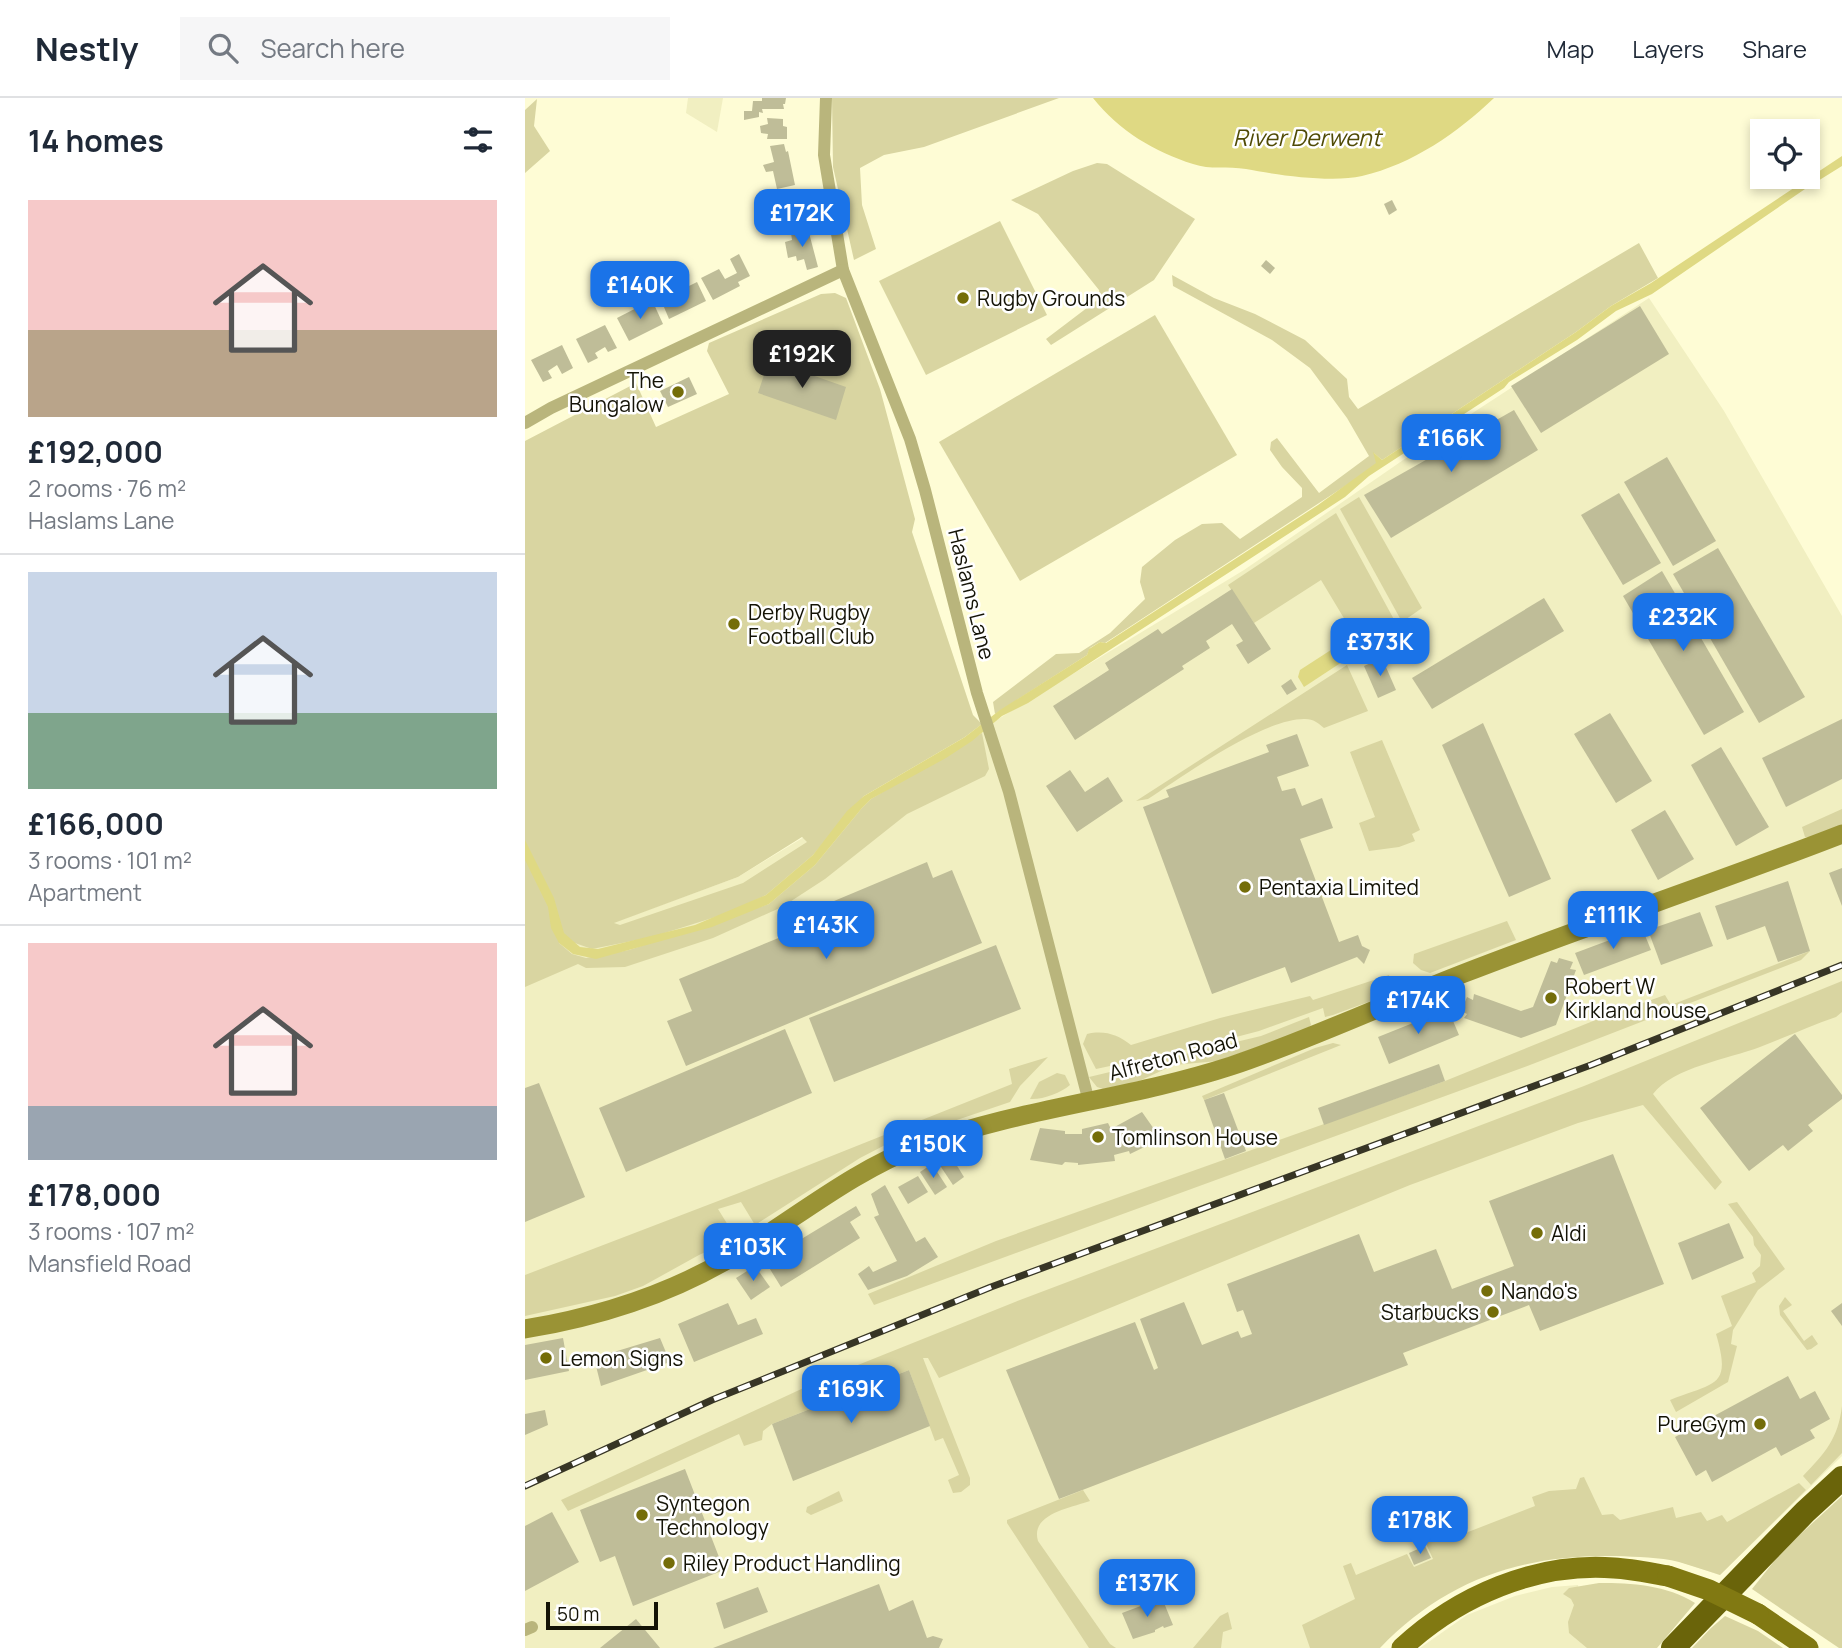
<!DOCTYPE html>
<html lang="en">
<head>
<meta charset="utf-8">
<style>
  body { margin:0; font-family:Manrope,sans-serif; background:#f6f6f7; color:#1f2937; height:100vh; display:flex; flex-direction:column; font-size:26px; white-space:nowrap }
  * { box-sizing:border-box; margin:0 }
  p { font-size:23px; color:#747a83 }
  .icon { flex:none; width:38px; height:38px; fill:none; stroke:currentColor; stroke-width:2; stroke-linecap:round; stroke-linejoin:round }
  .map { position:relative; flex:1; overflow:hidden }
  .panel { display:flex; flex-direction:column; background:#fff; width:525px }
  .panel>* { flex:none }
  .controls { position:absolute; left:1225px; top:21px; display:grid; gap:14px }
  .controls a { display:grid; place-items:center; width:70px; height:70px; border-radius:0px; background:#fff; box-shadow:0 4px 10px #0003; font-size:35px }
  .scale { position:absolute; left:21px; bottom:18px; width:112px; box-sizing:border-box; padding-left:7px; border:4px solid #141306; border-top:0; font-size:19px; line-height:24px; white-space:nowrap; color:#141306; -webkit-text-stroke:5px #fff; paint-order:stroke }
  .price { position:absolute; translate:-50% -60px; padding:0 16px; border-radius:14px; background:#1a73e8; color:#fff; font-size:23px; line-height:46px; filter:drop-shadow(0 2px 4px #0008) }
  .price::after { content:''; position:absolute; left:50%; top:42px; width:21px; height:16px; margin-left:-10px; background:inherit; clip-path:polygon(0 0,100% 0,50% 100%) }
  .price.active { background:#222; color:#fff }
  ul { padding:0; list-style:none }
  li { display:grid; align-content:center; gap:14px; height:371px; padding:0 28px }
  li+li { border-top:2px solid #e0e1e3 }
  li span { display:grid; place-items:center; height:217px; border-radius:0px; color:#555 }
  li>.icon { margin-inline-start:auto }
  span .icon { width:126px; height:126px; fill:#fffc; stroke-width:1 }
  li b { font-size:30px }
  h2 { display:flex; justify-content:space-between; align-items:center; height:84px; padding:0 28px; font-size:30px }
  header { display:flex; align-items:center; gap:42px; box-sizing:border-box; height:98px; padding:0 35px; background:#fff; border-bottom:2px solid #e0e1e3 }
  header strong { font-size:33px }
  nav { display:flex; gap:38px; margin-inline-start:auto; font-size:24px }
  .search { width:490px; height:63px; background:#f6f6f7; display:flex; align-items:center; gap:18px; box-sizing:border-box; padding:0 24px; border-radius:0px; color:#747a83; font-size:26px }
  main { display:flex; flex:1; min-height:0 }
  .map>svg:first-child { display:block }
  .built { fill:#f1efc1 }
  .green { fill:#d9d5a1; fill-rule:evenodd }
  .water { fill:#dfd983 }
  .building { fill:#bfbd98 }
  .lines { fill:none; stroke-linecap:round; stroke-linejoin:round }
  .street { stroke:#b9b57c; stroke-width:12 }
  .secondary { stroke:#9a9335; stroke-width:19 }
  .primary { stroke:#817912; stroke-width:21 }
  .highway { stroke:#6a640a; stroke-width:24 }
  .rail-casing { stroke:#373525; stroke-width:7 }
  .rail { stroke:#fff; stroke-width:4.5; stroke-dasharray:13; stroke-linecap:butt }
  .primary-bridge { stroke:#817912; stroke-width:21 }
  .poi-dot { fill:#746d09; stroke:#fff; stroke-width:2.5 }
  .labels { text-anchor:middle; dominant-baseline:central; stroke-width:5; stroke-linejoin:round; paint-order:stroke }
  .poi-label { font-size:21px; fill:#141306; stroke:#fff; text-anchor:start }
  .street-label { font-size:21px; fill:#141306; stroke:#fff }
  .water-label { font-size:23px; font-style:italic; fill:#504b06; stroke:#fff }
</style>
</head>
<body>
<header>
<strong>Nestly</strong>
<div class="search"><svg class="icon" aria-label="search" viewBox="0 0 24 24"><circle cx="10" cy="10" r="6"/><path d="M15 15l6 6"/></svg>Search here</div>
<nav><a>Map</a><a>Layers</a><a>Share</a></nav>
</header>
<main>
<section class="panel">
<h2>14 homes<svg class="icon" aria-label="filters" viewBox="0 0 24 24"><path d="M4 7h16M4 17h16"/><circle cx="9" cy="7" r="2"/><circle cx="15" cy="17" r="2"/></svg></h2>
<ul>
<li><span style="background:linear-gradient(#f6c9c9 60%,#b9a48a 0)"><svg class="icon" aria-label="home" viewBox="0 0 24 24"><path d="M3 11l9-7 9 7M6 9v11h12V9"/></svg></span><div><b>£192,000</b><p>2 rooms · 76 m²</p><p>Haslams Lane</p></div></li>
<li><span style="background:linear-gradient(#c9d6e8 65%,#7fa58c 0)"><svg class="icon" aria-label="home" viewBox="0 0 24 24"><path d="M3 11l9-7 9 7M6 9v11h12V9"/></svg></span><div><b>£166,000</b><p>3 rooms · 101 m²</p><p>Apartment</p></div></li>
<li><span style="background:linear-gradient(#f6c9c9 75%,#9aa5b1 0)"><svg class="icon" aria-label="home" viewBox="0 0 24 24"><path d="M3 11l9-7 9 7M6 9v11h12V9"/></svg></span><div><b>£178,000</b><p>3 rooms · 107 m²</p><p>Mansfield Road</p></div></li>
</ul>
</section>
<div class="map">
<svg width="1317" height="1550" viewBox="0 0 1317 1550">
  <rect width="100%" height="100%" fill="#fefcd5"/>
  <g class="built">
    <polygon points="163,0 198,0 192,34 161,15"/>
    <polygon points="1124,200 1199,313 1317,518 1317,1358 1195,1477 1134,1457 1071,1453 994,1463 921,1493 879,1525 851,1550 0,1550 0,857 213,779 719,472 926,329"/>
    <polygon points="1053,1487 1063,1550 895,1550 942,1517 990,1498 1027,1489"/>
  </g>
  <g class="green">
    <polygon points="307,0 534,0 399,49 359,57 335,70 337,107 351,151 329,162 308,69"/>
    <polygon points="12,1 9,28 25,53 0,75 0,12"/>
    <polygon points="572,65 582,66 670,121 629,182 526,247 521,241 575,200 574,192 513,116 486,102 548,73"/>
    <polygon points="475,123 522,217 401,277 354,183"/>
    <polygon points="1114,145 1133,180 1086,208 1051,234 857,362 849,355 852,365 840,375 580,545 575,544 565,550 562,557 470,616 468,604 531,556 554,555 585,535 620,501 615,484 617,469 650,442 677,426 697,425 715,441 777,399 777,390 757,369 745,352 746,344 752,340 794,395 844,358 822,320 785,270 747,242 648,188 647,177 689,200 730,216 780,242 822,281 824,299 833,311"/>
    <path d="M310,195l11,5 34,91 35,130 -3,13 61,183 9,9 -17,13 -101,59 -51,59 -47,40 -41,19 -73,23 -60,12 -20,-7 -13,1 13,11 14,4 43,-8 140,-46 46,-39 47,-57 9,-9 111,-66 7,36 -4,7 -78,38 -82,65 -43,28 -69,31 -88,29 -39,1 -8,-4 -53,23v-546l111,-58 20,44 73,-33 -22,-43 2,-8 112,-49zM277,739l5,5 -64,41 -123,42 -6,-2 124,-46z"/>
    <polygon points="630,217 712,357 495,483 414,344"/>
    <polygon points="834,399 897,510 877,524 815,411"/>
    <polygon points="811,415 872,527 861,534 855,522 847,520 826,532 796,482 729,525 703,487"/>
    <path d="M822,567l21,46 -44,17c-6,-5 -10,-9 -19,-9 -41,-1 -122,57 -157,80l-12,2z"/>
    <polygon points="857,642 895,732 887,736 890,743 874,749 844,753 834,725 850,719 825,654"/>
    <polygon points="1317,711 1317,729 1290,739 1280,739 1277,729"/>
    <polygon points="982,823 991,842 905,875 896,872 888,865 889,856"/>
    <polygon points="1285,853 1276,862 1005,967 349,1207 343,1196 471,1143 920,983 1073,921 1140,897 1146,907"/>
    <path d="M864,877l2,8 -12,15 -46,17 -8,2 -2,-9 -64,23 -65,17 -98,21 -13,-25 4,-10c18,-4 31,1 44,11l89,-27 90,-22 3,4z"/>
    <path d="M1317,883v31l-6,5c-26,9 -50,20 -76,30 -31,12 -87,20 -107,47l69,88 -7,8 -72,-85 -65,18 -168,62 -471,193 -11,-20h-5l47,120v7l-9,7 -8,1 -5,-13 11,-5 -16,-37 -8,3 -26,-71 -137,54 -9,7 -1,9 -18,6 -5,-12 -171,77 -7,-11 262,-121 192,-77 569,-216z"/>
    <polygon points="784,919 786,927 781,932 693,963 649,967 612,984 578,991 572,989 564,979 736,938"/>
    <polygon points="808,945 816,947 679,1002 677,998 790,950"/>
    <polygon points="523,959 495,988 485,1004 364,1045 335,1060 230,1127 216,1104 193,1111 211,1140 174,1157 118,1188 90,1198 0,1218 0,1177 214,1095 487,986 484,971"/>
    <path d="M532,975l8,2 5,10c-9,8 -28,15 -40,14l9,-17z"/>
    <path d="M1212,1104l48,67 -27,21 -25,40 -2,14 6,2 -9,36 -52,30 -6,-12c45,-18 62,-12 46,-66l16,-8 -11,-30 35,-14 -4,-9 8,-7 1,-11 -7,-10 -1,-8 -25,-33z"/>
    <polygon points="1260,1199 1267,1207 1258,1213 1279,1243 1287,1237 1293,1246 1286,1251 1282,1252 1255,1217 1254,1208"/>
    <path d="M1317,1308v47l-31,32 -8,-9c22,-23 35,-37 39,-70z"/>
    <path d="M1059,1379l18,38 11,-1 7,6 53,-13 3,11 25,-6 6,9 15,-6 5,7 72,-39 7,7 -86,85c-13,-4 -27,-9 -41,-13 -20,-5 -42,-5 -63,-6 -94,-2 -171,24 -236,92h-70l-8,-23 53,-26 -12,-33 8,-3 5,12 51,-21 7,13 19,-8 -10,-22 17,-6 5,10 90,-35 -3,-9 17,-6 27,-2 4,-11z"/>
    <path d="M558,1392l7,11c-20,7 -60,13 -52,40l72,103 6,4h-27l-82,-125v-3z"/>
    <polygon points="314,1393 318,1403 286,1417 281,1414 282,1409"/>
    <polygon points="1317,1398 1317,1550 1314,1550 1227,1491 1258,1452"/>
    <path d="M1074,1485c33,0 68,2 96,20l-38,45h-70l-18,-15 -1,-11 6,-17 -3,-6 -8,-5 6,-6z"/>
    <polygon points="703,1514 707,1531 698,1534 696,1550 668,1550 695,1518"/>
    <polygon points="1200,1518 1233,1533 1258,1550 1167,1550 1186,1530"/>
  </g>
  <g class="water">
    <path d="M568,0h401c-37,35 -81,66 -132,78 -30,7 -85,-1 -116,-7 -18,-3 -36,1 -53,-5 -38,-12 -74,-33 -100,-66z"/>
    <polygon points="1317,58 1317,68 1280,91 1127,196 1091,213 1052,242 984,284 979,290 844,378 820,399 503,605 477,618 447,643 421,660 346,701 337,710 290,767 244,806 187,829 71,861 48,856 34,845 26,830 23,809 0,762 0,742 29,800 39,835 55,849 73,851 170,827 241,797 288,757 322,713 339,698 440,639 475,612 562,557 564,551 575,544 581,545 793,407 851,365 848,354 857,362 1051,234 1086,208 1126,185"/>
    <polygon points="851,527 855,534 852,541 779,589 773,579 775,572 843,528"/>
  </g>
  <g class="building">
    <polygon points="237,0 261,0 260,6 258,6 259,11 237,11 238,15 234,14 234,19 219,22 219,13 227,13 228,3 237,3"/>
    <polygon points="242,20 258,21 258,28 262,29 262,41 242,41 243,36 236,35 235,28 243,26"/>
    <polygon points="259,46 261,54 263,53 270,87 252,91 248,73 241,74 238,67 249,64 245,48"/>
    <polygon points="270,94 278,121 260,125 253,98"/>
    <polygon points="867,102 872,112 864,117 859,106"/>
    <polygon points="283,131 293,169 282,172 279,161 272,163 271,158 263,160 260,144 267,142 266,135"/>
    <polygon points="214,156 225,178 213,184 215,188 188,202 176,180 194,171 200,181 212,175 205,161"/>
    <polygon points="741,162 750,170 745,176 736,168"/>
    <polygon points="172,184 181,203 144,221 136,202"/>
    <polygon points="127,202 138,226 104,243 92,220"/>
    <polygon points="1115,208 1144,256 1016,335 986,288"/>
    <polygon points="80,227 92,250 83,254 80,249 70,255 73,260 63,265 51,241"/>
    <polygon points="37,247 48,270 37,276 32,267 23,273 27,280 18,284 6,262"/>
    <polygon points="244,262 321,289 311,322 233,295"/>
    <polygon points="164,279 172,296 143,309 135,293"/>
    <polygon points="989,312 1013,352 866,440 839,397"/>
    <polygon points="1142,359 1191,443 1148,468 1099,384"/>
    <polygon points="1094,395 1136,465 1098,487 1056,417"/>
    <polygon points="1193,450 1280,599 1234,625 1148,476"/>
    <polygon points="1137,473 1219,614 1179,637 1098,498"/>
    <polygon points="707,491 746,551 723,566 711,547 718,543 707,526 681,543 685,550 657,568 659,571 550,642 528,608 584,572 580,565 633,531 637,536"/>
    <polygon points="1019,500 1039,533 907,611 887,580"/>
    <polygon points="857,560 871,592 853,600 839,568"/>
    <polygon points="766,581 772,591 762,597 756,588"/>
    <polygon points="1085,615 1127,683 1091,705 1049,636"/>
    <polygon points="1317,621 1317,681 1261,709 1237,660"/>
    <polygon points="958,625 1026,781 984,799 917,647"/>
    <polygon points="772,636 784,668 752,679 757,693 770,690 777,708 797,700 808,730 775,741 814,844 833,837 837,848 845,852 839,866 832,859 766,885 760,869 687,896 618,709 644,699 641,692 744,654 741,647"/>
    <polygon points="1196,649 1244,729 1211,748 1166,667"/>
    <polygon points="545,672 560,694 583,679 598,703 552,734 521,688"/>
    <polygon points="1140,712 1169,761 1133,782 1106,732"/>
    <polygon points="402,764 408,780 427,772 457,845 161,968 142,923 167,913 154,881 295,823 290,811"/>
    <polygon points="1317,770 1317,808 1304,775"/>
    <polygon points="1263,783 1285,853 1253,864 1240,828 1202,842 1190,808"/>
    <polygon points="1175,814 1188,848 1136,867 1123,832"/>
    <polygon points="1117,830 1126,852 1059,877 1050,855"/>
    <polygon points="471,847 496,911 309,984 284,920"/>
    <polygon points="1034,860 1048,864 1045,871 1051,872 1031,927 996,940 939,920 942,916 936,913 942,899 948,902 949,896 996,913 1008,909 1026,863 1032,865"/>
    <polygon points="923,911 934,937 864,966 853,939"/>
    <polygon points="260,931 287,995 101,1074 74,1010"/>
    <polygon points="1270,936 1317,997 1317,1001 1283,1027 1288,1033 1263,1053 1258,1047 1224,1073 1175,1010"/>
    <polygon points="914,966 920,983 799,1027 793,1010"/>
    <polygon points="14,985 60,1099 0,1124 0,990"/>
    <polygon points="699,995 721,1053 700,1061 679,1002"/>
    <polygon points="617,1014 636,1041 605,1056 604,1053 589,1057 590,1063 553,1067 553,1065 540,1064 537,1067 505,1062 515,1030 540,1033 540,1036 557,1036 557,1031 583,1025 586,1031"/>
    <polygon points="1088,1056 1139,1186 1015,1233 1004,1207 878,1255 883,1267 534,1401 481,1272 610,1224 629,1272 633,1270 615,1221 659,1204 677,1247 713,1233 716,1240 727,1236 718,1212 712,1214 702,1186 834,1136 849,1174 911,1151 927,1191 989,1168 964,1103"/>
    <polygon points="426,1058 439,1079 428,1087 414,1066"/>
    <polygon points="407,1066 422,1089 410,1097 395,1074"/>
    <polygon points="393,1078 403,1094 383,1106 373,1089"/>
    <polygon points="360,1087 391,1144 400,1139 413,1159 382,1178 343,1192 333,1176 344,1168 348,1174 372,1163 349,1119 354,1117 346,1096"/>
    <polygon points="331,1108 336,1117 325,1124 335,1140 256,1189 240,1163"/>
    <polygon points="1204,1125 1219,1160 1167,1182 1153,1145"/>
    <polygon points="230,1168 245,1189 226,1202 211,1180"/>
    <polygon points="203,1205 213,1227 231,1220 238,1236 169,1264 153,1226"/>
    <polygon points="1317,1205 1317,1228 1306,1213"/>
    <polygon points="38,1240 44,1273 0,1282 0,1247"/>
    <polygon points="135,1240 145,1264 76,1288 69,1260"/>
    <polygon points="384,1272 405,1328 268,1383 247,1326"/>
    <polygon points="1263,1278 1275,1301 1290,1293 1305,1321 1285,1332 1290,1340 1256,1358 1251,1349 1187,1384 1181,1372 1171,1378 1150,1339"/>
    <polygon points="20,1312 23,1327 0,1337 0,1316"/>
    <polygon points="160,1371 199,1472 108,1508 90,1458 75,1464 55,1412"/>
    <polygon points="27,1414 54,1464 0,1493 0,1428"/>
    <polygon points="900,1448 906,1460 889,1467 884,1455"/>
    <polygon points="354,1486 364,1513 388,1502 402,1540 408,1538 418,1541 414,1550 188,1550"/>
    <polygon points="233,1489 243,1514 199,1531 191,1505"/>
    <polygon points="637,1500 648,1527 639,1530 638,1528 630,1532 630,1534 608,1541 597,1515"/>
    <polygon points="111,1521 135,1550 75,1550"/>
  </g>
  <g class="lines">
    <g class="street">
      <polyline points="301,0 299,57 318,172 385,341 400,392 452,595 484,694 564,1004"/>
      <polyline points="0,325 26,310 318,172"/>
      <polyline points="0,1532 7,1529"/>
    </g>
    <path class="secondary" d="M0,1231c73,-12 143,-34 207,-72 63,-38 120,-86 189,-112 100,-37 209,-46 310,-79 78,-26 154,-62 231,-92 126,-49 254,-91 380,-140"/>
    <g class="primary">
      <polyline points="1233,1516 1283,1550"/>
      <path d="M877,1550c56,-52 134,-86 212,-80 18,1 36,5 54,8"/>
    </g>
    <polyline class="highway" points="1148,1550 1280,1414 1317,1380"/>
    <g class="rail-casing">
      <polyline id="rail" points="0,1388 187,1302 466,1189 1066,967 1317,867"/>
    </g>
    <use href="#rail" class="rail"/>
    <polyline class="primary-bridge" points="1143,1478 1184,1492 1233,1516"/>
  </g>
  <g class="poi-dot">
    <circle cx="438" cy="200" r="7"/>
    <circle cx="153" cy="294" r="7"/>
    <circle cx="209" cy="526" r="7"/>
    <circle cx="720" cy="789" r="7"/>
    <circle cx="1026" cy="900" r="7"/>
    <circle cx="573" cy="1039" r="7"/>
    <circle cx="1012" cy="1135" r="7"/>
    <circle cx="962" cy="1193" r="7"/>
    <circle cx="968" cy="1214" r="7"/>
    <circle cx="21" cy="1260" r="7"/>
    <circle cx="1235" cy="1326" r="7"/>
    <circle cx="117" cy="1417" r="7"/>
    <circle cx="144" cy="1465" r="7"/>
  </g>
  <g class="labels">
    <g class="poi-label">
      <text x="452" y="200">Rugby Grounds</text>
      <text x="139" y="282" text-anchor="end">The<tspan x="139" dy="24">Bungalow</tspan></text>
      <text x="223" y="514">Derby Rugby<tspan x="223" dy="24">Football Club</tspan></text>
      <text x="734" y="789">Pentaxia Limited</text>
      <text x="1040" y="888">Robert W<tspan x="1040" dy="24">Kirkland house</tspan></text>
      <text x="587" y="1039">Tomlinson House</text>
      <text x="1026" y="1135">Aldi</text>
      <text x="976" y="1193">Nando's</text>
      <text x="954" y="1214" text-anchor="end">Starbucks</text>
      <text x="35" y="1260">Lemon Signs</text>
      <text x="1221" y="1326" text-anchor="end">PureGym</text>
      <text x="131" y="1405">Syntegon<tspan x="131" dy="24">Technology</tspan></text>
      <text x="158" y="1465">Riley Product Handling</text>
    </g>
    <g class="street-label">
      <text transform="translate(447 496) rotate(76)">Haslams Lane</text>
      <text transform="translate(648 958) rotate(-15)">Alfreton Road</text>
    </g>
    <g class="water-label">
      <text x="782" y="39">River Derwent</text>
    </g>
  </g>
</svg>
<div class="controls">
<a><svg class="icon" aria-label="locate" viewBox="0 0 24 24"><circle cx="12" cy="12" r="6"/><path d="M12 2v4M12 18v4M2 12h4M18 12h4"/></svg></a>
</div>
<div class="scale">50 m</div>
<b class="price" style="left:277px;top:151px">£172K</b>
<b class="price" style="left:115px;top:223px">£140K</b>
<b class="price active" style="left:277px;top:292px">£192K</b>
<b class="price" style="left:926px;top:376px">£166K</b>
<b class="price" style="left:1158px;top:555px">£232K</b>
<b class="price" style="left:855px;top:580px">£373K</b>
<b class="price" style="left:1088px;top:853px">£111K</b>
<b class="price" style="left:301px;top:863px">£143K</b>
<b class="price" style="left:893px;top:938px">£174K</b>
<b class="price" style="left:408px;top:1082px">£150K</b>
<b class="price" style="left:228px;top:1185px">£103K</b>
<b class="price" style="left:326px;top:1327px">£169K</b>
<b class="price" style="left:895px;top:1458px">£178K</b>
<b class="price" style="left:622px;top:1521px">£137K</b>
</div>
</main>
</body>
</html>
